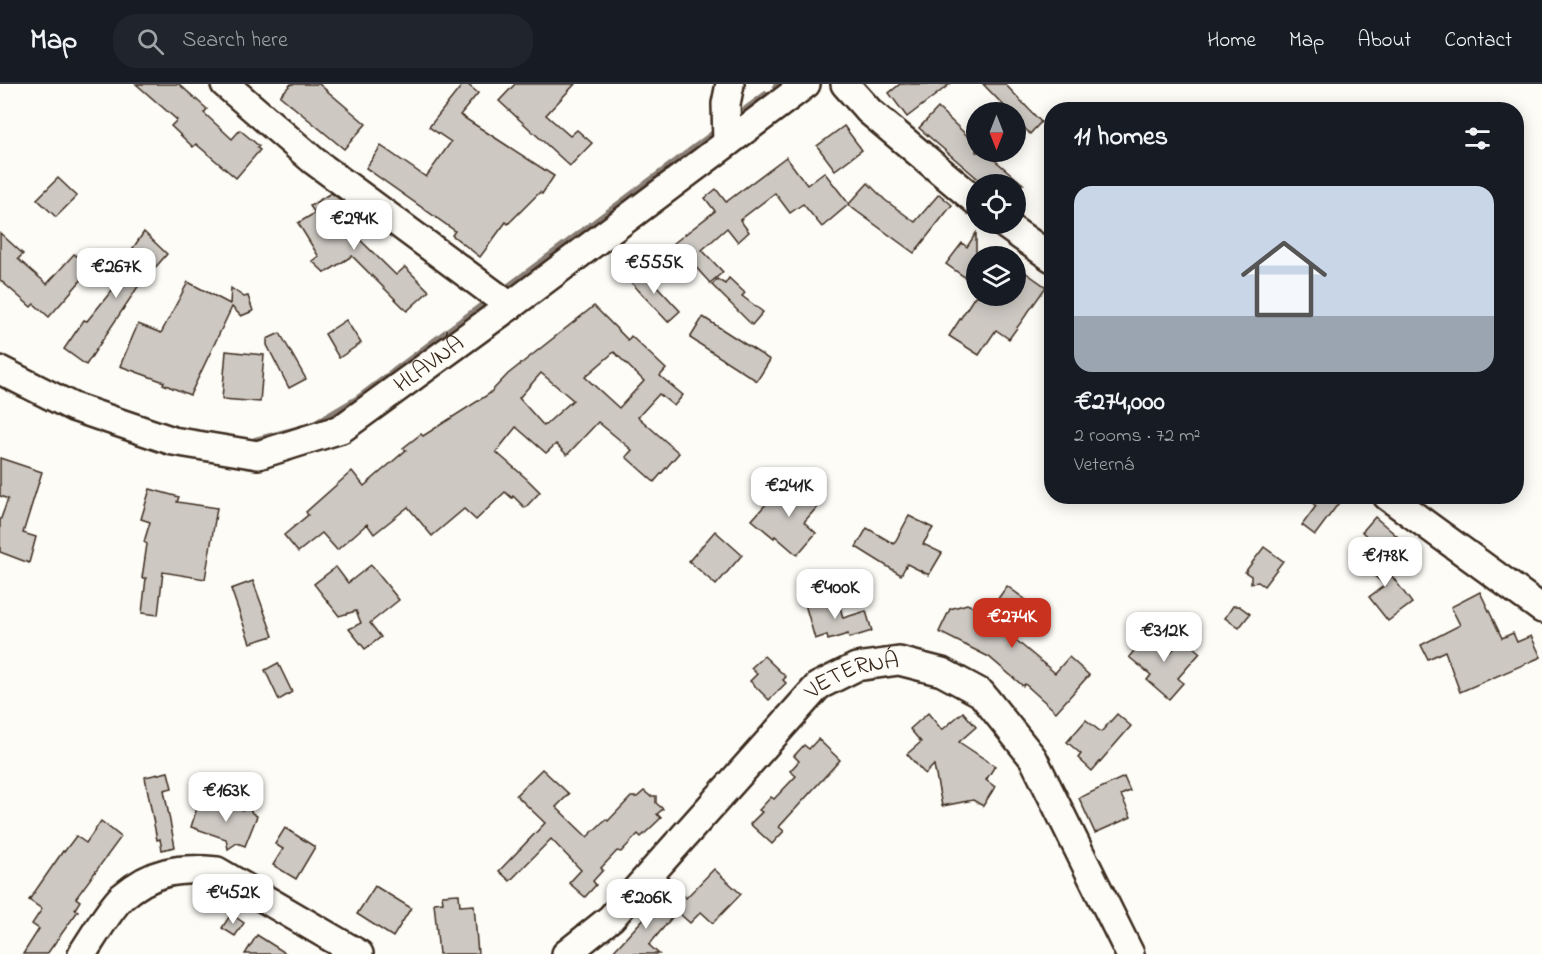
<!DOCTYPE html>
<html lang="en">
<head>
<meta charset="utf-8">
<style>
  body { margin:0; font-family:"Indie Flower",sans-serif; background:#20242c; color:#f1f3f6; height:100vh; display:flex; flex-direction:column; font-size:22px; white-space:nowrap }
  * { box-sizing:border-box; margin:0 }
  p { font-size:20px; color:#9ea1a6 }
  .icon { flex:none; width:33px; height:33px; fill:none; stroke:currentColor; stroke-width:2; stroke-linecap:round; stroke-linejoin:round }
  .map { position:relative; flex:1; overflow:hidden }
  .side { position:absolute; left:1044px; top:18px; width:480px; height:402px; display:flex; flex-direction:column; background:#171b24; border-radius:24px; box-shadow:0 3px 15px #0003 }
  .side>* { flex:none }
  .needle { width:39px; rotate:180deg }
  .tools { position:absolute; left:966px; top:18px; display:grid; gap:12px }
  .tools a { display:grid; place-items:center; width:60px; height:60px; border-radius:50%; background:#171b24; box-shadow:0 3px 15px #0003; font-size:30px }
  .price { position:absolute; translate:-50% -51px; padding:0 14px; border-radius:12px; background:#fff; color:#222; font-size:20px; line-height:39px; filter:drop-shadow(0 2px 3px #0008) }
  .price::after { content:''; position:absolute; left:50%; top:36px; width:18px; height:14px; margin-left:-9px; background:inherit; clip-path:polygon(0 0,100% 0,50% 100%) }
  .price.current { background:#c8321e; color:#fff }
  ul { padding:0; list-style:none }
  li { display:grid; align-content:center; gap:12px; height:318px; padding:0 30px }
  li+li { border-top:2px solid #363941 }
  li span { display:grid; place-items:center; height:186px; border-radius:18px; color:#555 }
  li>.icon { margin-inline-start:auto }
  span .icon { width:108px; height:108px; fill:#fffc; stroke-width:1 }
  li b { font-size:26px }
  h2 { display:flex; justify-content:space-between; align-items:center; height:72px; padding:0 30px; font-size:26px }
  header { display:flex; align-items:center; gap:36px; box-sizing:border-box; height:84px; padding:0 30px; background:#171b24; border-bottom:2px solid #363941 }
  header strong { font-size:28px }
  nav { display:flex; gap:33px; margin-inline-start:auto; font-size:21px }
  .search { width:420px; height:54px; background:#20242c; display:flex; align-items:center; gap:15px; box-sizing:border-box; padding:0 21px; border-radius:24px; color:#9ea1a6; font-size:22px }
  .map>svg:first-child { display:block }
  .lines { fill:none; stroke-linecap:round; stroke-linejoin:round }
  .stream { stroke:#887d74; stroke-width:6 }
  .building { fill:#cdc8c2; stroke:#3b2a1e; stroke-width:1.5; fill-rule:evenodd }
  .minor-casing { stroke:#3b2a1e; stroke-width:32 }
  .minor { stroke:#fdfcf7; stroke-width:27 }
  .labels { text-anchor:middle; dominant-baseline:central; stroke-width:4.5; stroke-linejoin:round; paint-order:stroke }
  .street-label { font-size:24px; fill:#3b2a1e; stroke:#fdfcf7 }
</style>
</head>
<body>
<header>
<strong>Map</strong>
<div class="search"><svg class="icon" aria-label="search" viewBox="0 0 24 24"><circle cx="10" cy="10" r="6"/><path d="M15 15l6 6"/></svg>Search here</div>
<nav><a>Home</a><a>Map</a><a>About</a><a>Contact</a></nav>
</header>
<div class="map">
<svg width="1542" height="870" viewBox="0 0 1542 870">
  <rect width="100%" height="100%" fill="#fdfcf7"/>
  <filter id="ink" filterUnits="userSpaceOnUse"><feTurbulence type="fractalNoise" baseFrequency=".0167" numOctaves="2"/><feDisplacementMap in="SourceGraphic" scale="12" xChannelSelector="R" yChannelSelector="G"/><feConvolveMatrix kernelMatrix="1 2 1 2 8 2 1 2 1" color-interpolation-filters="sRGB"/></filter>
  <g filter="url(#ink)">
    <g class="lines">
      <g class="stream">
        <polyline points="775,3 779,0"/>
        <polyline points="743,27 766,10"/>
        <polyline points="506,204 719,45"/>
        <polyline points="314,340 358,314 482,221"/>
        <polyline points="255,356 304,343"/>
      </g>
    </g>
    <g class="building">
      <polygon points="136,0 179,0 207,25 204,29 232,55 240,46 259,62 257,64 260,66 236,94 196,60 193,63 171,42 177,36"/>
      <polygon points="291,0 319,0 366,40 344,65 280,12"/>
      <polygon points="463,0 467,0 478,9 460,31 554,92 542,110 540,108 508,140 506,138 480,173 452,151 455,147 366,84 381,62 426,93 451,58 429,43"/>
      <polygon points="515,0 575,0 546,31 570,52 577,46 592,59 570,82 499,17"/>
      <polygon points="900,0 950,0 907,33 889,9"/>
      <polygon points="983,0 1005,0 1041,38 1030,50 1016,35 1016,28 1010,28"/>
      <polygon points="938,24 976,60 976,68 985,68 1023,100 984,100 919,44"/>
      <polygon points="844,42 862,66 835,86 817,62"/>
      <polygon points="786,73 807,101 824,88 849,120 868,99 885,116 915,138 939,110 952,121 914,169 848,121 822,143 803,120 790,129 775,109 740,136 749,148 738,158 727,144 702,166 723,188 710,199 674,159 715,127 705,114 716,105 726,118"/>
      <polygon points="58,94 77,112 56,133 37,115"/>
      <polygon points="331,109 353,125 344,138 352,148 396,191 405,183 429,207 407,227 352,172 325,189 312,177 319,173 298,139 315,129 310,122"/>
      <polygon points="144,148 167,170 154,185 151,183 86,281 64,265 84,236 87,237 126,189 120,183"/>
      <polygon points="0,149 23,170 18,175 47,200 74,170 91,185 49,233 34,220 31,223 0,196"/>
      <polygon points="976,149 976,201 946,180 962,159 967,163"/>
      <polygon points="641,185 680,227 668,238 628,195"/>
      <polygon points="1022,186 1046,203 1009,255 996,246 979,271 949,252 975,212 1016,212 1016,194"/>
      <polygon points="729,194 745,209 742,212 763,228 752,241 712,201 717,195 725,200"/>
      <polygon points="188,198 230,220 231,204 244,213 248,212 253,227 241,232 232,223 190,311 163,300 164,298 120,282 138,240 161,249"/>
      <path d="M594,222l34,34 3,-4 35,33 -6,7 23,19 -9,11 -15,-12 -21,23 41,36 -25,29 -28,-25 6,-7 -34,-28 -31,33 -11,-11 -10,9 -30,-26 -20,25 31,27 13,13 -15,16 -12,-12 -1,2 -7,-6 -29,28 -12,-11 -32,27 -24,-29 -34,27 -7,-10 -30,26 -15,-17 -24,19 -14,-17 24,-20 -2,-3 46,-41 12,15 42,-36 -3,-2 18,-14 2,2 66,-42 19,-20zM614,268l30,29 -25,27 -34,-31zM541,289l32,27 -29,26 -25,-28z"/>
      <polygon points="703,233 770,276 757,297 690,254"/>
      <polygon points="346,236 361,259 339,274 325,250"/>
      <polygon points="280,249 306,295 289,304 267,261 267,255"/>
      <polygon points="226,267 264,271 260,318 222,315"/>
      <polygon points="0,374 42,388 23,449 36,453 29,479 0,468 0,437 8,415 0,412"/>
      <polygon points="793,398 819,421 804,438 816,449 797,471 775,452 774,454 752,436 773,412 777,416"/>
      <polygon points="150,405 179,413 177,418 217,424 205,495 163,488 158,531 142,529 146,494 142,494 147,460 144,458 150,438 141,435"/>
      <polygon points="1304,412 1344,412 1315,451 1302,441 1316,422"/>
      <polygon points="909,432 933,444 923,460 942,469 929,491 907,480 901,491 856,463 867,444 894,460"/>
      <polygon points="1375,433 1397,452 1384,467 1362,448"/>
      <polygon points="715,447 742,471 716,501 689,477"/>
      <polygon points="1264,463 1283,477 1264,502 1258,498 1251,499 1251,492 1245,488"/>
      <polygon points="1371,464 1412,519 1388,537 1369,513 1385,501 1359,479"/>
      <polygon points="371,481 399,516 370,539 381,553 365,565 349,545 361,539 356,527 339,532 314,500 336,483 348,499"/>
      <polygon points="253,497 273,552 250,559 231,505"/>
      <polygon points="1007,502 1026,516 1005,547 1055,589 1069,573 1089,591 1056,628 1025,600 1023,602 989,573 939,548 950,525 967,520 982,527 984,523 990,526"/>
      <polygon points="1480,508 1502,554 1513,549 1517,558 1531,552 1541,573 1460,608 1445,567 1428,575 1421,561 1460,541 1451,523"/>
      <polygon points="837,511 843,534 866,527 872,547 849,554 848,550 828,556 827,551 815,555 805,520"/>
      <polygon points="1233,522 1239,522 1250,530 1239,544 1225,534"/>
      <polygon points="1149,549 1171,568 1183,554 1200,569 1178,594 1183,599 1169,615 1147,596 1151,591 1129,573"/>
      <polygon points="764,572 786,593 783,596 786,599 769,616 750,597 757,590 751,584"/>
      <polygon points="278,579 292,608 279,616 265,586"/>
      <polygon points="963,628 976,643 959,658 995,682 986,696 995,703 983,722 973,716 942,722 934,681 925,690 907,670 921,658 910,645 928,629 942,646"/>
      <polygon points="1117,630 1131,642 1092,687 1078,674 1081,670 1067,658 1086,636 1101,648"/>
      <polygon points="818,655 840,676 779,743 784,747 772,760 750,740 762,728 759,726 771,713 774,715 796,692 790,687 799,677 794,672 804,661 809,665"/>
      <polygon points="542,685 569,710 556,723 587,753 606,735 608,737 631,713 637,713 644,707 650,712 656,712 656,719 663,725 657,730 661,734 641,753 638,750 621,768 617,767 601,784 603,786 593,797 596,801 585,813 569,799 581,786 551,755 510,797 499,787 545,739 516,711"/>
      <polygon points="168,688 172,704 164,706 175,763 162,766 160,755 157,756 145,693"/>
      <polygon points="1124,693 1130,707 1121,711 1131,733 1095,749 1079,714"/>
      <polygon points="234,721 242,726 249,724 252,729 257,732 245,762 237,759 228,765 226,755 191,743 197,724"/>
      <polygon points="101,737 121,753 76,814 80,817 75,825 78,827 47,870 23,870 39,845 32,840 42,825 29,816 63,767 64,768 76,752 86,759"/>
      <polygon points="285,744 315,763 296,795 273,781 283,765 275,760"/>
      <polygon points="714,785 741,810 713,839 701,828 690,839 672,823 683,811 686,814"/>
      <polygon points="375,802 411,824 393,853 357,830"/>
      <polygon points="459,810 460,822 474,821 478,870 439,870 434,819 443,818 442,811"/>
      <polygon points="652,812 674,831 649,861 659,870 611,870 647,831 641,826"/>
      <polygon points="231,830 244,839 235,852 222,844"/>
      <polygon points="257,851 287,870 245,870"/>
    </g>
    <g class="lines">
      <g class="minor-casing">
        <g id="minor">
          <polyline points="225,0 314,77 510,222"/>
          <polyline points="845,0 869,27 976,117"/>
          <polyline points="727,59 726,20 730,0"/>
          <polyline points="1004,140 1052,174"/>
          <path id="s1" d="M0,286l73,37 100,34 85,14 83,-26 169,-123 296,-222"/>
          <polyline points="1387,412 1542,525"/>
          <path d="M82,870c10,-15 28,-46 40,-57 30,-26 56,-30 95,-26l142,83"/>
          <path id="s2" d="M566,870l45,-36 207,-232 38,-19 43,-6 43,11 39,21 52,65 97,196"/>
        </g>
      </g>
      <use href="#minor" class="minor"/>
    </g>
  </g>
  <g class="labels">
    <g class="street-label">
      <text stroke="none"><textPath href="#s1" startOffset="470">HLAVNÁ</textPath></text>
      <text stroke="none"><textPath href="#s2" startOffset="405">VETERNÁ</textPath></text>
    </g>
  </g>
</svg>
<div class="tools">
<a><svg class="needle" viewBox="-14 -14 28 28"><path d="M0-13l5 13h-10z" fill="#e53935"/><path d="M0 13l5-13h-10z" fill="#9ea1a6"/></svg></a>
<a><svg class="icon" aria-label="locate" viewBox="0 0 24 24"><circle cx="12" cy="12" r="6"/><path d="M12 2v4M12 18v4M2 12h4M18 12h4"/></svg></a>
<a><svg class="icon" aria-label="layers" viewBox="0 0 24 24"><path d="M12 4l9 5-9 5-9-5zM3 14l9 5 9-5"/></svg></a>
</div>
<b class="price" style="left:354px;top:167px">€294K</b>
<b class="price" style="left:654px;top:211px">€555K</b>
<b class="price" style="left:116px;top:215px">€267K</b>
<b class="price" style="left:789px;top:434px">€241K</b>
<b class="price" style="left:1385px;top:504px">€178K</b>
<b class="price" style="left:835px;top:536px">€400K</b>
<b class="price current" style="left:1012px;top:565px">€274K</b>
<b class="price" style="left:1164px;top:579px">€312K</b>
<b class="price" style="left:226px;top:739px">€163K</b>
<b class="price" style="left:233px;top:841px">€452K</b>
<b class="price" style="left:646px;top:846px">€206K</b>
<section class="side">
<h2>11 homes<svg class="icon" aria-label="filters" viewBox="0 0 24 24"><path d="M4 7h16M4 17h16"/><circle cx="9" cy="7" r="2"/><circle cx="15" cy="17" r="2"/></svg></h2>
<ul>
<li><span style="background:linear-gradient(#c9d6e8 70%,#9aa5b1 0)"><svg class="icon" aria-label="home" viewBox="0 0 24 24"><path d="M3 11l9-7 9 7M6 9v11h12V9"/></svg></span><div><b>€274,000</b><p>2 rooms · 72 m²</p><p>Veterná</p></div></li>
</ul>
</section>
</div>
</body>
</html>
